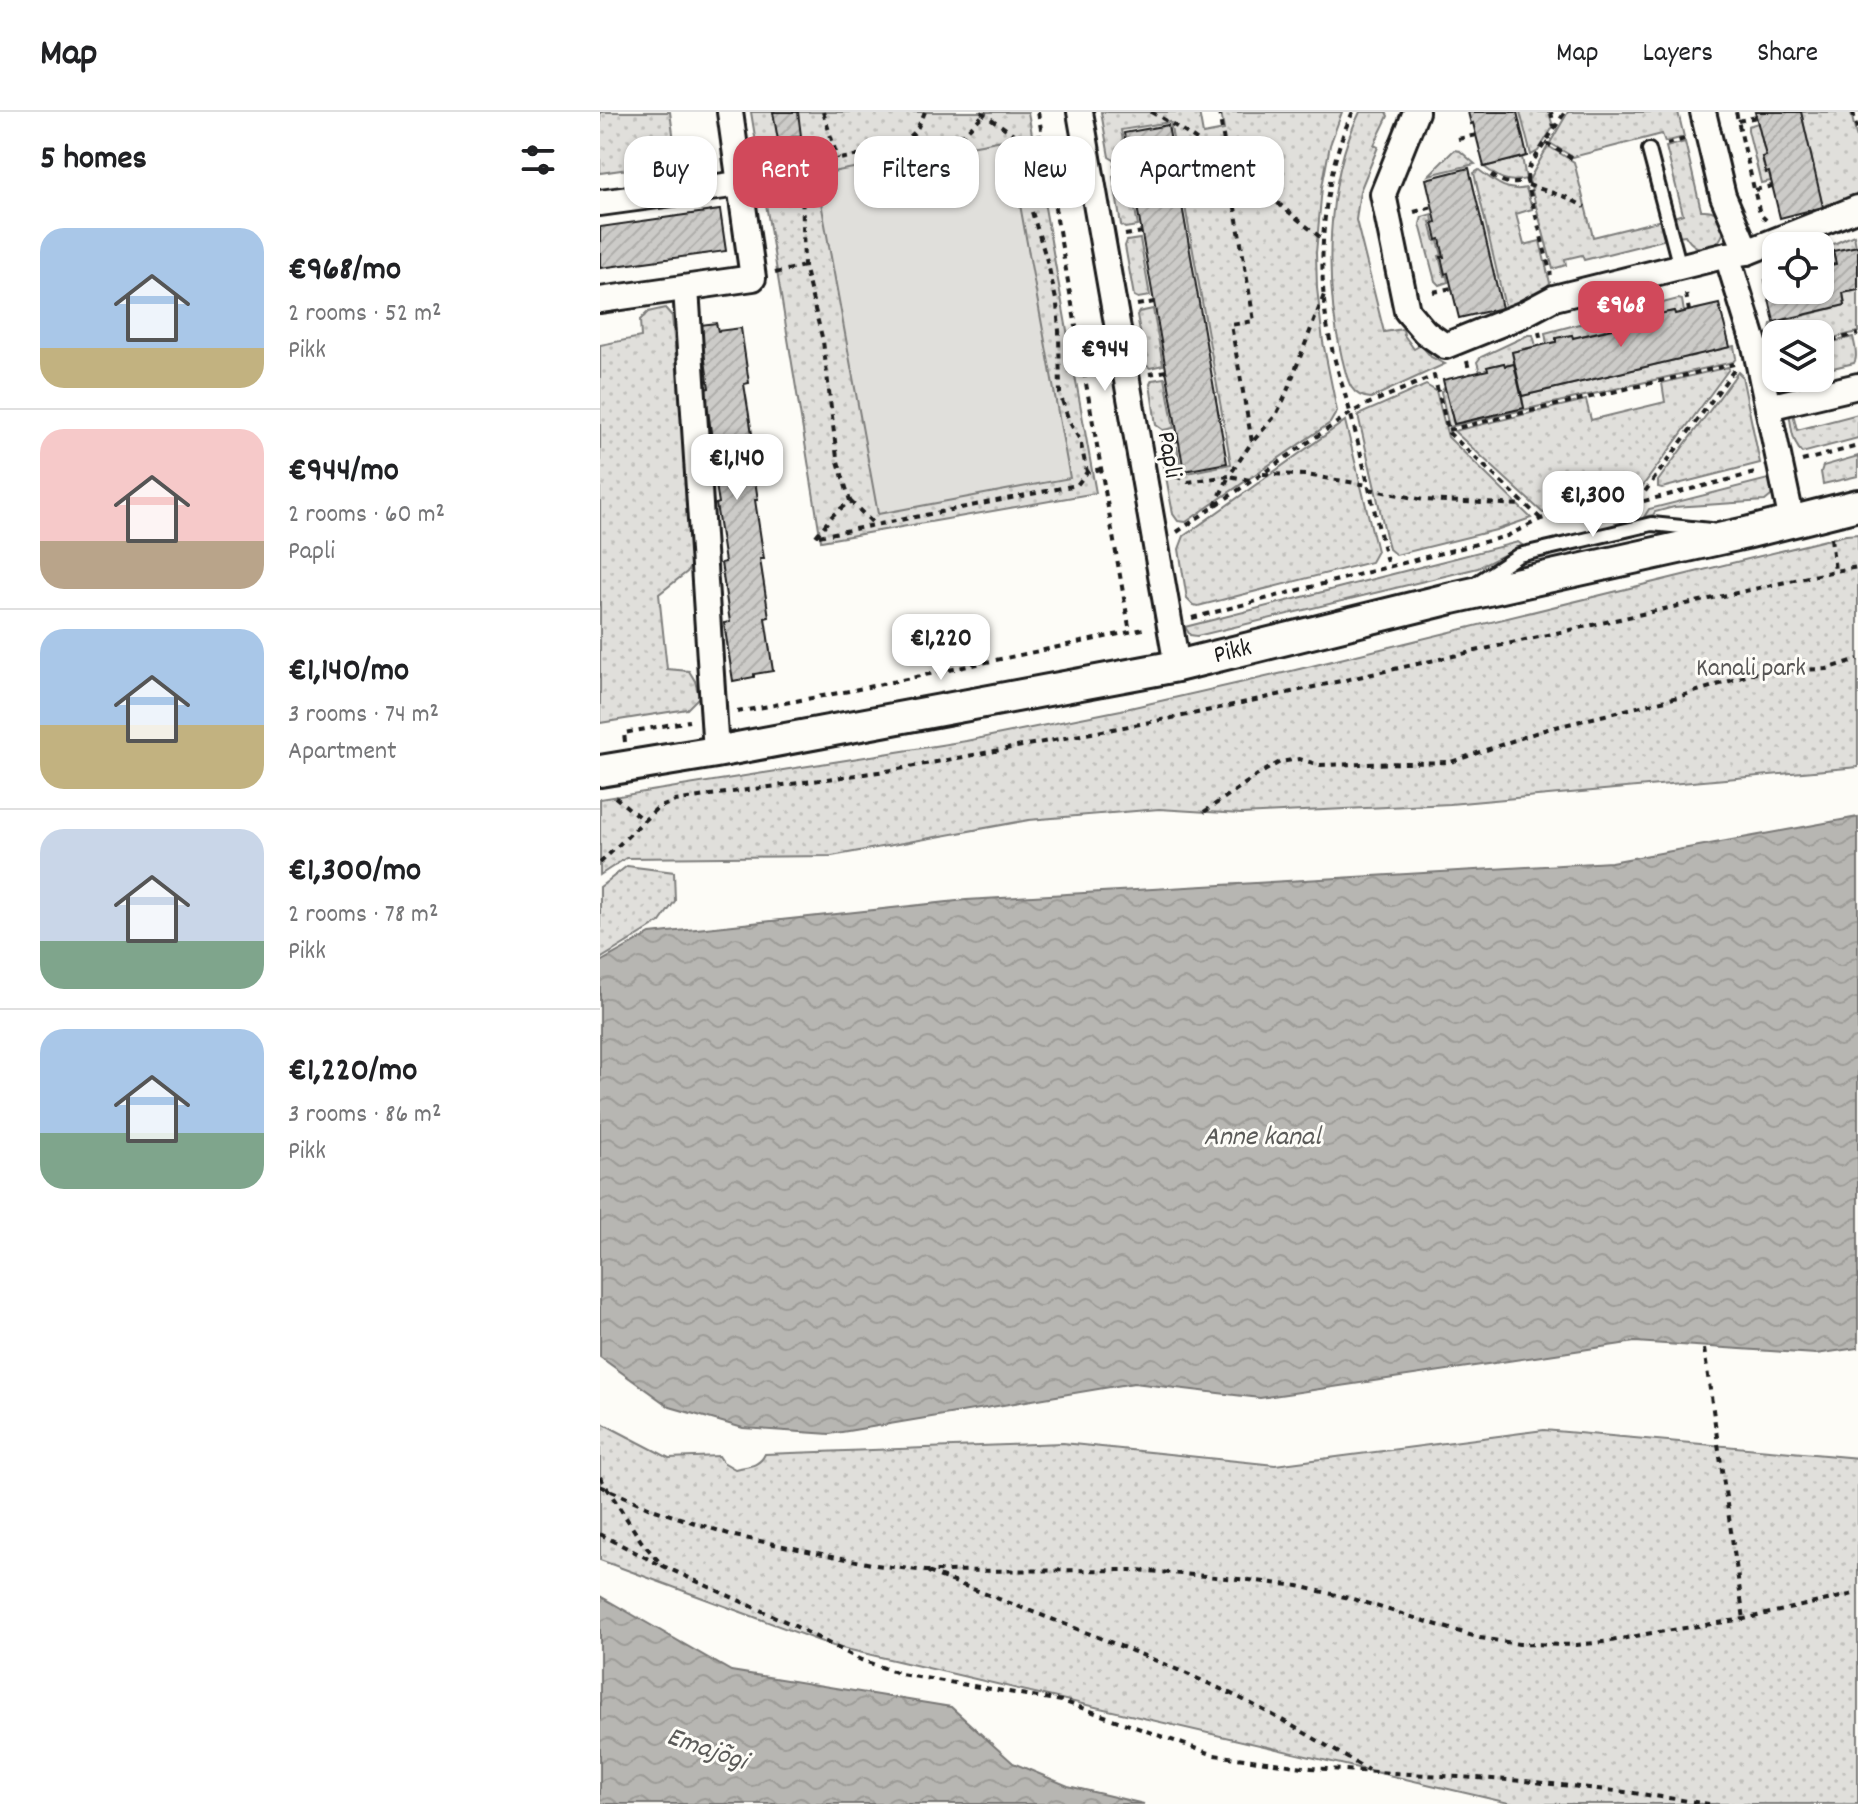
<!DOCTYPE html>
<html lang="en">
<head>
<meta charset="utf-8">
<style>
  body { margin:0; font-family:Dekko,sans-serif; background:#f2f2f2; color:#202124; height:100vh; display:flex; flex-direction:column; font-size:30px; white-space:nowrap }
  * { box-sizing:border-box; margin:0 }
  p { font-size:26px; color:#757577 }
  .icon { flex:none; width:44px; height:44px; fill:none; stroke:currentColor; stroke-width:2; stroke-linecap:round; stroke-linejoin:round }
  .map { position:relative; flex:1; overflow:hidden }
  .drawer { display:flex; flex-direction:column; background:#fff; width:600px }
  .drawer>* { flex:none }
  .top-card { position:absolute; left:24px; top:24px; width:760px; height:72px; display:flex; gap:16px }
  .tools { position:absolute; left:1162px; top:120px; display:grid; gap:16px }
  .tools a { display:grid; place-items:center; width:72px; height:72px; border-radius:16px; background:#fff; box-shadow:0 2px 6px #0004; font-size:40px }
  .price { position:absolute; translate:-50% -68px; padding:0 18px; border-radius:16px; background:#fff; color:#222; font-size:26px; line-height:52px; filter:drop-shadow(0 2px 4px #0008) }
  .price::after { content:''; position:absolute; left:50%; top:48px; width:24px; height:18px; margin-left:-12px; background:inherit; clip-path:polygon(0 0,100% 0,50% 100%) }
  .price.selected { background:#d1495b; color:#fff }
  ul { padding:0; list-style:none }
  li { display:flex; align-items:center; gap:24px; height:200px; padding:0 40px }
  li+li { border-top:2px solid #e0e0e0 }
  li span { display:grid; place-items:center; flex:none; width:224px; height:160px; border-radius:24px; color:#555 }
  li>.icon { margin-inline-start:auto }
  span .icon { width:96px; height:96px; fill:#fffc; stroke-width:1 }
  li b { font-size:34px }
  h2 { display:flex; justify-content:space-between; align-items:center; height:96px; padding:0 40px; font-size:34px }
  .tag { padding:0 28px; border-radius:24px; background:#fff; box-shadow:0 2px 6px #0004; font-size:28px; line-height:72px }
  .tag.selected { background:#d1495b; color:#fff }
  header { display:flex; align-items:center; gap:48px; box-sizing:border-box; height:112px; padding:0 40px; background:#fff; border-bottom:2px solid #e0e0e0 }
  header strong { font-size:38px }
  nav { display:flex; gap:44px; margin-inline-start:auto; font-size:28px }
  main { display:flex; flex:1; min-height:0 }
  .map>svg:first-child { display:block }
  .grass { fill:url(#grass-dots); stroke:#7e7e7c; stroke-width:2 }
  .garden { fill:#e0dfdb; stroke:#7e7e7c; stroke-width:2 }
  .water { fill:url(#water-waves); stroke:#797876; stroke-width:2 }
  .building { fill:url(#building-hatch); stroke:#1c1c1c; stroke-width:2 }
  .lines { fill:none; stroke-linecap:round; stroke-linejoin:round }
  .service-casing { stroke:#1c1c1c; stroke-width:18 }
  .minor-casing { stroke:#1c1c1c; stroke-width:30 }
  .tertiary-casing { stroke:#1c1c1c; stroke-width:36 }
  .path { stroke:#1c1c1c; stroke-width:4; stroke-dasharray:6 6; stroke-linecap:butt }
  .service { stroke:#fdfcf7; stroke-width:12 }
  .minor { stroke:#fdfcf7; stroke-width:24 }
  .tertiary { stroke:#fdfcf7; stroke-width:30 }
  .labels { text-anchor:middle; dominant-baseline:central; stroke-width:6; stroke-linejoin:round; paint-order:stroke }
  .street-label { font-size:26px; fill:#1c1c1c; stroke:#fdfcf7 }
  .park-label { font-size:26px; fill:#575655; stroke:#fdfcf7 }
  .water-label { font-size:28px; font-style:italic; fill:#5a5a58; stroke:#fdfcf7 }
</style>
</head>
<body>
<header>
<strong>Map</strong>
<nav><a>Map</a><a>Layers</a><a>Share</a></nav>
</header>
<main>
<section class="drawer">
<h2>5 homes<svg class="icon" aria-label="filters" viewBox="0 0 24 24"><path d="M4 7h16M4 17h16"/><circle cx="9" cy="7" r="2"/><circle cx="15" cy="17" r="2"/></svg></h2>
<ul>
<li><span style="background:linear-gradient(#a9c7e8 75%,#c2b280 0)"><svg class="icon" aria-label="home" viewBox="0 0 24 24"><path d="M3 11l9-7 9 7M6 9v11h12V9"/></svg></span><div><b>€968/mo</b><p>2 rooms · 52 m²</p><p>Pikk</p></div></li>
<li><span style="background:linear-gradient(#f6c9c9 70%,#b9a48a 0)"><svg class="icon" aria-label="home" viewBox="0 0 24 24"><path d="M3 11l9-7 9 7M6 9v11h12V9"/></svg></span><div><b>€944/mo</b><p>2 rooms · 60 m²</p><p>Papli</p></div></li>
<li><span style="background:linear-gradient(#a9c7e8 60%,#c2b280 0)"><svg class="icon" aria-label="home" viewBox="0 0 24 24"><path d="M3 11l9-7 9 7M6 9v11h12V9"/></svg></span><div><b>€1,140/mo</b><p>3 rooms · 74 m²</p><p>Apartment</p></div></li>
<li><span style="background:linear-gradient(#c9d6e8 70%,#7fa58c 0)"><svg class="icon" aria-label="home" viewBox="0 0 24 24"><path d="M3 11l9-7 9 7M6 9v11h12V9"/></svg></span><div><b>€1,300/mo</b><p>2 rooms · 78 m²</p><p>Pikk</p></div></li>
<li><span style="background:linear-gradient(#a9c7e8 65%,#7fa58c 0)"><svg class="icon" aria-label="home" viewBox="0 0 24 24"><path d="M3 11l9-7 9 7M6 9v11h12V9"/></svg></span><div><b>€1,220/mo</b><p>3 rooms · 86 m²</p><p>Pikk</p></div></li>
</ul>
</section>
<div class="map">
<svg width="1258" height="1692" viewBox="0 0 1258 1692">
  <defs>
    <pattern id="grass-dots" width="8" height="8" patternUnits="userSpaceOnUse" patternTransform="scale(2)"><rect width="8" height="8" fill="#e0dfdb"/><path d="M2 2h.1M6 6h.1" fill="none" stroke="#c0bfbb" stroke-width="1.8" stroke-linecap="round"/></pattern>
    <pattern id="water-waves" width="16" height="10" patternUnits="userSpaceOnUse" patternTransform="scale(2)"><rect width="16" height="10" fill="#b7b6b2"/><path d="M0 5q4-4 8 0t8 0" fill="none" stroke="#9d9c98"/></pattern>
    <pattern id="building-hatch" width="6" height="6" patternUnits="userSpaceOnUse" patternTransform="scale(2)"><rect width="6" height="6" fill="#cccbc8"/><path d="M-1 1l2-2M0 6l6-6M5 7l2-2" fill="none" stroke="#afaeab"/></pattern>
  </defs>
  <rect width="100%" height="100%" fill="#fdfcf7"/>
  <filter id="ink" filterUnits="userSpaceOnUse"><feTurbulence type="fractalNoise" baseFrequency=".0125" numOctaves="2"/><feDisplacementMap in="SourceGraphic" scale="16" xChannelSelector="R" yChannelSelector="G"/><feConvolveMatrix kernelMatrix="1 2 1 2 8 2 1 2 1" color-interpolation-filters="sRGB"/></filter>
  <g filter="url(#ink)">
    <g class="grass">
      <polygon points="0,0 70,0 77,50 0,61"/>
      <polygon points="151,0 428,0 496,381 221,429"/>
      <polygon points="501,0 599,0 603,22 624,18 621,0 742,0 730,33 722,75 716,141 717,176 723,230 737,299 730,311 586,410 578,409 573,402 561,338 577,335 582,362 631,352 570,10 521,18 526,45 514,48 509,45"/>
      <path d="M760,0h26l2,4 -14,29 4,2 -18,44 -4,29 28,112 19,-3 1,6 10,14 7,-4 10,12 14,7 -74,34c-23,-1 -24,-22 -29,-40 -18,-74 -17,-177 18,-246z"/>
      <polygon points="920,0 949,0 953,15 938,39 931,43"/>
      <polygon points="968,0 1078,0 1084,25 1065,30 1062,22 973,45 950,31"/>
      <polygon points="1201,0 1251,0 1258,32 1258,84 1223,97"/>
      <polygon points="1158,11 1166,44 1162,45 1166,60 1169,60 1171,69 1161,71 1148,18 1148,14"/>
      <path d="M1085,30l16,68c14,-1 18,4 24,15 -3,25 -27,33 -40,10l-7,1 -4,-19 9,-3 -17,-67z"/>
      <polygon points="948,34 974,50 993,125 1062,108 1067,127 984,148 982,143 965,147 966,153 953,157 929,68"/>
      <polygon points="854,38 860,39 875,52 829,63"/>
      <path d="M922,45l4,22c-19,5 -27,-1 -42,-12z"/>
      <polygon points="528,58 538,114 525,116 521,113 513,64 517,60"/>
      <path d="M879,58c15,11 28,23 47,18l6,21 -16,5 8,31 16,-4 10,42 -4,4 -30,18 -11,2 -31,-134z"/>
      <polygon points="832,102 833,109 830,110 835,129 838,129 842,143 839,144 844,164 847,164 848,170 839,173 835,169 820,112 822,105"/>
      <polygon points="1254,123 1256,134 1233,140 1236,152 1225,154 1224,151 1220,151 1220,138"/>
      <polygon points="540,127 550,184 538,186 534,184 525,134 527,129"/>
      <polygon points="1258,178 1258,220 1220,229 1220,222 1176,222 1176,236 1174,234 1170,219 1171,212 1245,193 1243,181"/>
      <polygon points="1078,187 1082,188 1084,200 1075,202 1073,199 1059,202 1059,206 1041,210 1040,207 1025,210 1025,214 1016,216 1013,204"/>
      <polygon points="65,196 72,204 94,448 87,460 59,482 67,557 89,559 95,569 99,585 87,597 0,611 0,233 41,225 40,208 48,200"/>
      <polygon points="553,197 563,253 550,256 546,253 537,203 539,200"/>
      <polygon points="1002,206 1005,218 973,226 971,223 956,226 956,230 947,232 945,221"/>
      <polygon points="928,223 933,223 936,234 912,240 914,252 905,254 904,251 888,255 888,258 880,260 877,250 881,245"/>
      <path d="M1253,225c2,9 5,20 1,26l-34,8v-26z"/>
      <polygon points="1134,234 1136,246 1133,250 849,315 841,280 845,275 854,312 924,296 922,284"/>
      <path d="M1128,255l1,2 -93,126c-32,5 -63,5 -93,18l-89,-82 132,-31 5,20 74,-18 -3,-19z"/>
      <polygon points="1138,260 1142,264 1160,351 1062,376 1058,375 1058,369"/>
      <polygon points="565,266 574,316 563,318 556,313 550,272 552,268"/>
      <polygon points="826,273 836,279 848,325 931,406 896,418 796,443 789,437 758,303"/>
      <path d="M1192,297l5,21 61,-16v24l-56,15c-10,-11 -11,-28 -13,-42z"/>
      <polygon points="745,309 777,439 771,450 598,494 593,493 587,487 579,437 584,424"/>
      <polygon points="1258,344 1258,364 1223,372 1221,360 1223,354"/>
      <polygon points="1172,366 1171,384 1165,389 1074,395 1055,400 1053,403 1044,405 1049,397"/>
      <polygon points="1258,422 1258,655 850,692 641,702 559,697 429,708 232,744 26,746 0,763 0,687 366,629 521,598 683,561 1246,423"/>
      <polygon points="918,430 925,435 921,436 919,435 878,456 597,524 590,523 585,515"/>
      <polygon points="27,754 74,760 75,789 60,810 0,847 0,775"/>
      <path d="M0,1310l69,36 50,-2 4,6 12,7c13,-3 24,-2 30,-15l298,-11 212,22 269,-35 314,28v346h-345l-680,-158 -233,-86z"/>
    </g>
    <polygon class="garden" points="408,27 470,366 278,402 216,63"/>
    <g class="water">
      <polygon points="1258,705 1258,1236 1216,1242 1035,1230 660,1286 534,1271 230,1322 143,1316 70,1295 0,1245 0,850 50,822 366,788 1011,750"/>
      <polygon points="0,1484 131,1559 351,1595 413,1651 468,1674 544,1692 0,1692"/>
    </g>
    <g class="building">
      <polygon points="173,0 198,0 201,24 178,28"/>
      <polygon points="868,0 917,0 927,44 884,55 873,11 871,12"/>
      <polygon points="1155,0 1201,0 1223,95 1180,106 1169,60 1166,61 1162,45 1166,44"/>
      <polygon points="568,13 627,351 584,359 524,21"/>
      <polygon points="869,56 902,196 859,206 848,161 845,162 841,145 844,145 840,127 837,128 833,111 836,110 826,67"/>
      <polygon points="120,98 126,139 0,156 0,115"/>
      <polygon points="1258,134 1258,178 1243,181 1245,193 1174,210 1165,168 1176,166 1176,178 1220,178 1220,151 1224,150 1225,154 1236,152 1233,139"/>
      <polygon points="1119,192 1130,235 922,284 912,240 956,230 956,226 972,223 973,226 1025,214 1025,211 1041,207 1041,210 1059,206 1059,202 1074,199 1075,202"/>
      <polygon points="116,211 118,219 141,216 149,271 144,272 153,328 149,329 158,388 155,388 164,447 160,447 169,505 165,506 173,559 154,562 154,565 133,569 124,511 130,510 121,451 125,450 116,392 119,391 110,335 113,334 105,277 109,276 100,213"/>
      <polygon points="904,251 905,254 914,252 924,296 854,312 843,268 888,258 887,255"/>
    </g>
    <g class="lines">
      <g class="service-casing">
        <g id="service">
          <polyline points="1049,38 1080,155"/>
          <polyline points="878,470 919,443 1052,412 1111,418"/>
        </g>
      </g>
      <g class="minor-casing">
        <g id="minor">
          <polyline points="480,0 577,554"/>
          <polyline points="816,0 783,82 807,199 825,220 845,234 922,203 954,186 1127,143"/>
          <polyline points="1103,0 1123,84 1147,140"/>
          <polyline points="0,91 139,72"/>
          <polyline points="86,176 116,640"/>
          <polyline points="0,188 153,166 130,0"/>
          <polyline points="1168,295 1258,274"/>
          <polyline points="1192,410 1155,234 1127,143 1147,140 1258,96"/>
        </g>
      </g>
      <g class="tertiary-casing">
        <g id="tertiary">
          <path id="s1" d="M0,659l116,-19 461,-86 275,-68 294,-65 112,-28"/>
        </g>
      </g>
      <g class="path">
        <polyline points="223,0 238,47"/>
        <polyline points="381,0 421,27"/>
        <polyline points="438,0 530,520"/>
        <path d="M551,0c63,34 117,85 173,128"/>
        <path d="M753,0c-31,61 -38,161 -23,228 6,28 16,55 23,83 12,47 23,95 35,143"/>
        <polyline points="951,0 954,14"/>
        <polyline points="1136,0 1159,98 1161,103 1166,108"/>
        <polyline points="1253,0 1258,22"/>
        <polyline points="1138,9 1157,5"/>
        <polyline points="442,24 421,27 420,61 448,152 457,192 459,219 460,282 469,309 480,328 487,360"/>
        <polyline points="858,27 876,23"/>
        <polyline points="946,31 973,47"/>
        <polyline points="1067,32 1085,27"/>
        <polyline points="301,33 316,19 325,0"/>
        <polyline points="513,54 530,51"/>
        <path d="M891,63c13,9 21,10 36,6l24,94"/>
        <polyline points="927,69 928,57 965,0"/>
        <polyline points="928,73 966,85 985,95"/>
        <polyline points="1155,78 1172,74"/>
        <polyline points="814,100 833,95"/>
        <polyline points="525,123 542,120"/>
        <polyline points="175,161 204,154"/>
        <polyline points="833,180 852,176"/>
        <polyline points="1086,182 1089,199"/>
        <polyline points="537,193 554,190"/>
        <polyline points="1006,200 1010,217"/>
        <polyline points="939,220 942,233"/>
        <polyline points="1220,231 1258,222"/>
        <polyline points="867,249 870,262"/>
        <polyline points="549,262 566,259"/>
        <polyline points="848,318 1134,252"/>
        <polyline points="654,328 676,303 684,287 724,183"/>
        <polyline points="561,331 579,328"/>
        <polyline points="1202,349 1258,334"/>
        <polyline points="566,359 588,370 629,364 652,330 631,213 654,209 619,0"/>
        <polyline points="663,362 706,363 768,373"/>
        <polyline points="769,377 824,388 923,393"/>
        <polyline points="250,389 274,412"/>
        <polyline points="1038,389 1134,258"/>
        <polyline points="615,394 629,364 650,368"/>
        <polyline points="577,420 751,301 763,294 834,264 849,321 941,407"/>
        <polyline points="216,424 233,403 250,389 237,346 223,229 204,154 202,72 209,61 225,50 364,22 386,0"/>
        <polyline points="219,424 477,373 487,360 501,357"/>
        <polyline points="1231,426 1235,459"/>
        <polyline points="592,506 907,424 941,407 970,398 1036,391 1159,360"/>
        <polyline points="137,600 249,579 548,516"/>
        <polyline points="25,630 24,621 89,609"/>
        <polyline points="15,685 43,708"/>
        <polyline points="604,700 659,662 680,650 699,647 720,653 851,650 944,618 1078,585 1162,559 1227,557 1258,547"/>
        <polyline points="0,751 56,697 75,689 111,683 293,658 588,603 1235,459 1258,455"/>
        <polyline points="1104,1237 1144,1507"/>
        <polyline points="0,1365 41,1429 63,1454 191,1512 261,1548 301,1562 462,1589 614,1643 711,1656 925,1669 1034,1681 1109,1692"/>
        <polyline points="0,1374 55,1398 135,1424 276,1453 326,1459 537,1458 649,1468 698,1474 753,1487 880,1526 919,1532 977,1533 1011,1529 1046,1522 1144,1507 1258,1481"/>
        <polyline points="0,1422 58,1452"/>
        <path d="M328,1460c99,38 199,74 295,118 50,23 97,52 145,80"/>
      </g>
      <use href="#service" class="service"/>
      <use href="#minor" class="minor"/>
      <use href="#tertiary" class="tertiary"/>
    </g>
  </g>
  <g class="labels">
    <g class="street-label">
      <text transform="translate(568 343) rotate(80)">Papli</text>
      <text stroke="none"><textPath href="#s1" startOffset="644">Pikk</textPath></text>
    </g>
    <g class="park-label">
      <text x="1151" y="557">Kanali park</text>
    </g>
    <g class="water-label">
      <text x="662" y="1027">Anne kanal</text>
      <text transform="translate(106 1639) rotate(19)">Emajõgi</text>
    </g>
  </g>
</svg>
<div class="tools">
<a><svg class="icon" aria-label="locate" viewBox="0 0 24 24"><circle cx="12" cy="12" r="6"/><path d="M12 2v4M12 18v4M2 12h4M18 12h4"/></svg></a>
<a><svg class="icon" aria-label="layers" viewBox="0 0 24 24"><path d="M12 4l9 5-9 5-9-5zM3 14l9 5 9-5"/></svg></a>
</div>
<b class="price selected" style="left:1021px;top:237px">€968</b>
<b class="price" style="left:505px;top:281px">€944</b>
<b class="price" style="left:137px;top:390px">€1,140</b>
<b class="price" style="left:993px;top:427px">€1,300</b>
<b class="price" style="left:341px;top:570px">€1,220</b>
<div class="top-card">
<a class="tag">Buy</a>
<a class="tag selected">Rent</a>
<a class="tag">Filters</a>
<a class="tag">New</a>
<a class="tag">Apartment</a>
</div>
</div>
</main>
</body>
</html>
